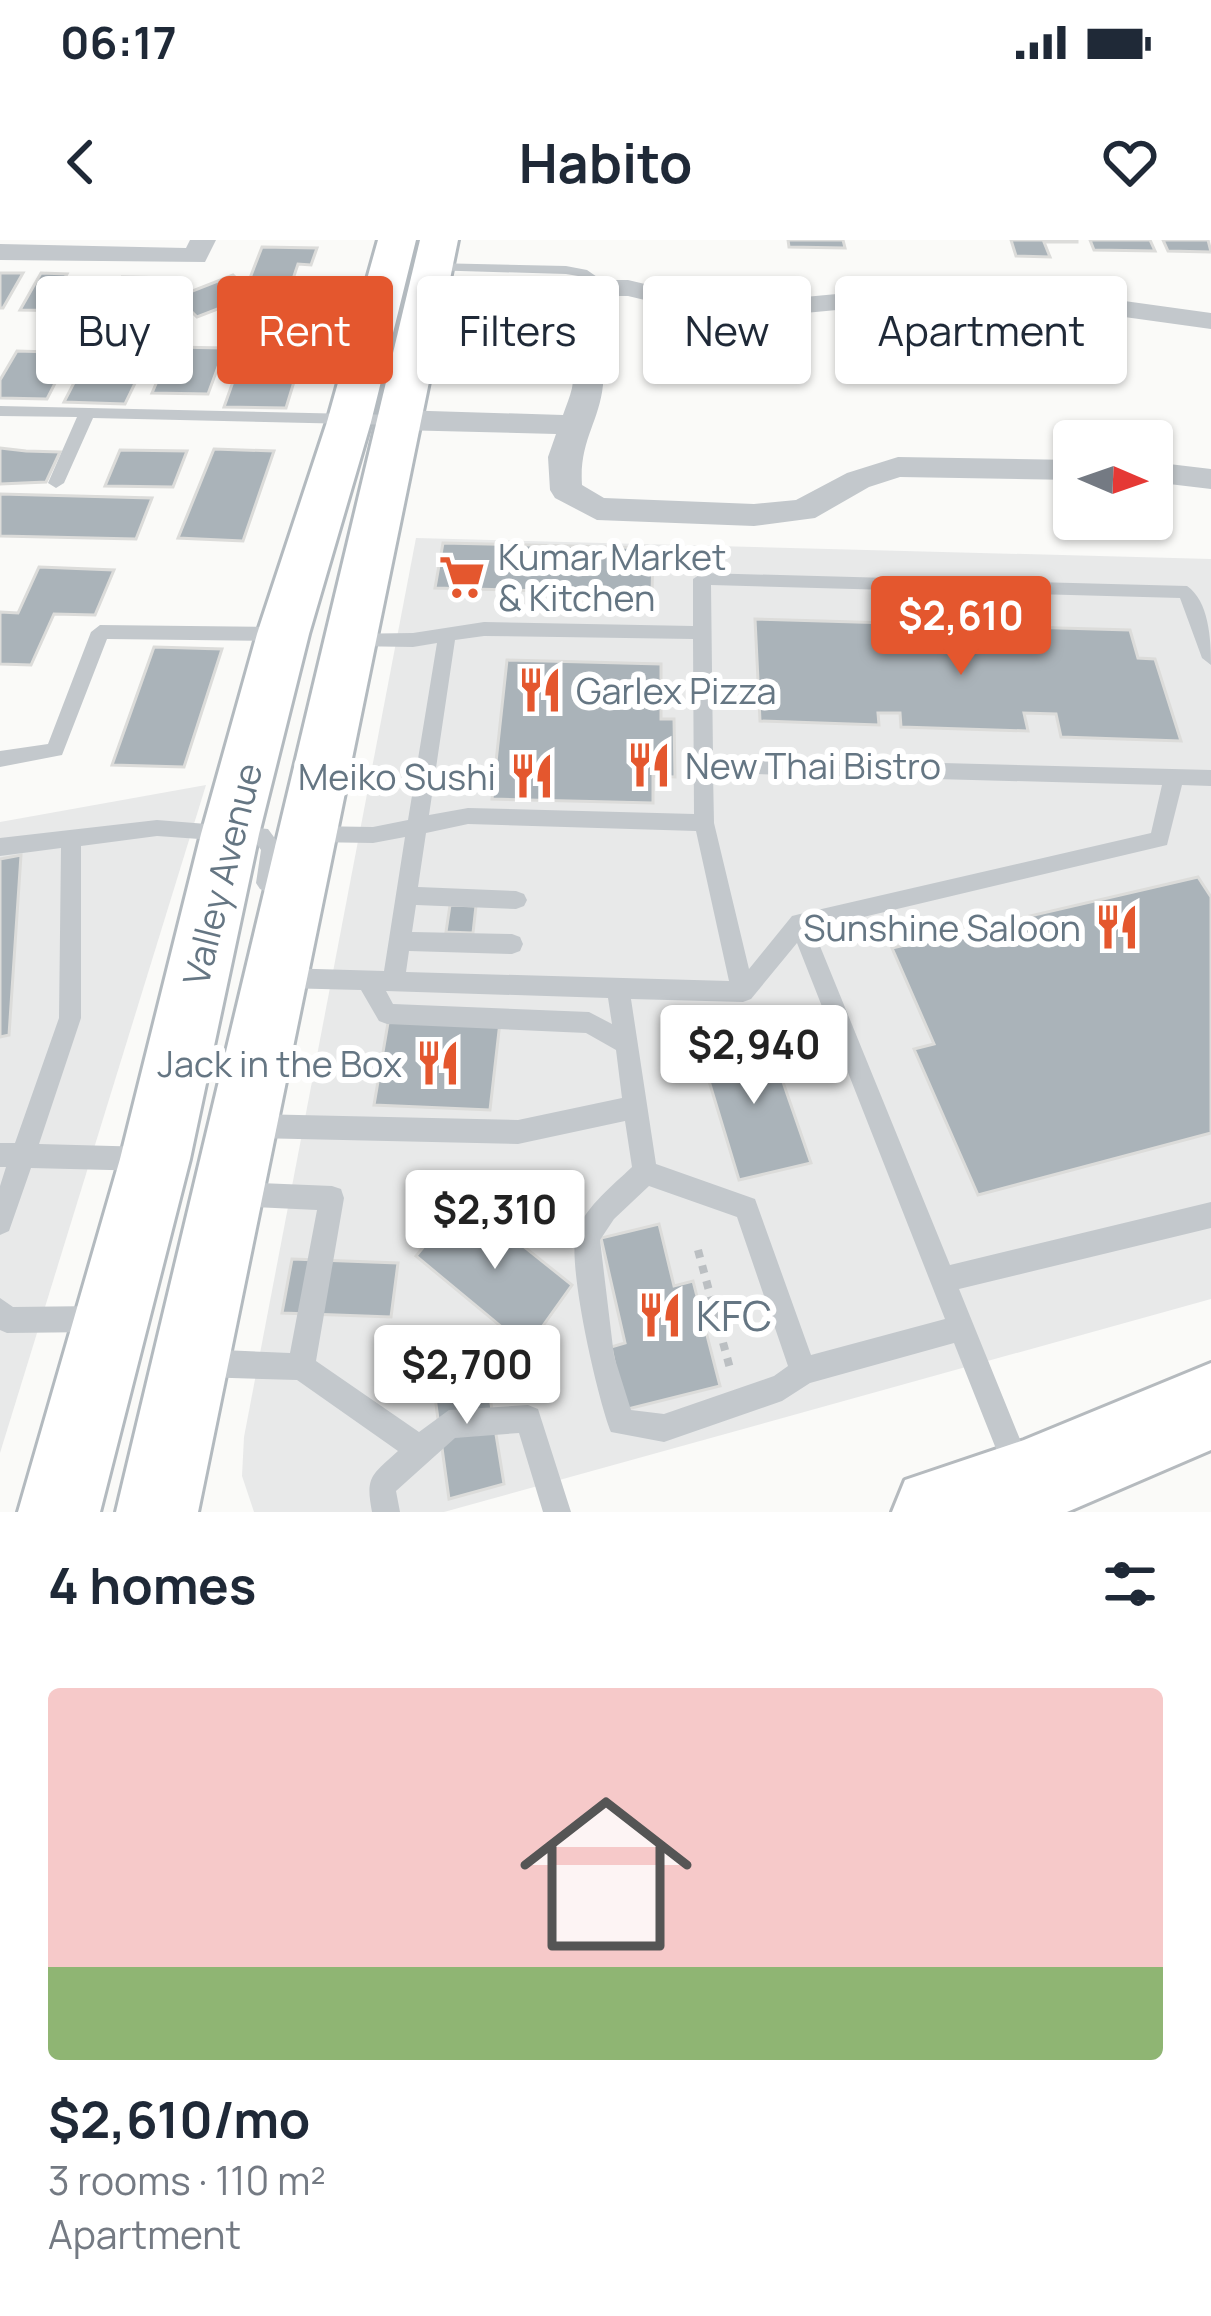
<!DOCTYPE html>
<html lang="en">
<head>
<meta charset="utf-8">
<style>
  body { margin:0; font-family:Manrope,sans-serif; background:#f6f6f7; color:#1f2937; height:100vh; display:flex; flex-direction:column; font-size:45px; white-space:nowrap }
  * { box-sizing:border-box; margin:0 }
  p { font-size:39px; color:#747a83 }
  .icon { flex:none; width:66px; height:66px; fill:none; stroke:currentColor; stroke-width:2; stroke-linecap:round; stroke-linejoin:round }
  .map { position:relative; height:1272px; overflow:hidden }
  .panel { display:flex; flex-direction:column; background:#fff; flex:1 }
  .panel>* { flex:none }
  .guide { position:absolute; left:36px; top:36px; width:1140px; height:108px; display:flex; gap:24px }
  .needle { width:78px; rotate:92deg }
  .fabs { position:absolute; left:1053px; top:180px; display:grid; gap:24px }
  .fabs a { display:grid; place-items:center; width:120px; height:120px; border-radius:12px; background:#fff; box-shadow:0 3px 9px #0004; font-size:60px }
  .price { position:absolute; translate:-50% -102px; padding:0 27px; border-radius:12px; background:#fff; color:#222; font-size:39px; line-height:78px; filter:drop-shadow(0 3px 6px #0008) }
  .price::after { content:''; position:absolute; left:50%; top:72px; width:36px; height:27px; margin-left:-18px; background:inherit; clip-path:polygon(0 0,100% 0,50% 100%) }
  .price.current { background:#e4572e; color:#fff }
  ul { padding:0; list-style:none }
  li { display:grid; align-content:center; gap:24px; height:636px; padding:0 48px }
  li span { display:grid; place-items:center; height:372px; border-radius:12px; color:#555 }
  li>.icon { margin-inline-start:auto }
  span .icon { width:216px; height:216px; fill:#fffc; stroke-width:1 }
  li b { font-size:51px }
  h2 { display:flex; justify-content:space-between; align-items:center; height:144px; padding:0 48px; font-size:51px }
  .chip { padding:0 42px; border-radius:12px; background:#fff; box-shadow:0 3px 9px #0004; font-size:42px; line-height:108px }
  .chip.current { background:#e4572e; color:#fff }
  .status { display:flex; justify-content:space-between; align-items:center; height:84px; padding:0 60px; background:#fff; direction:ltr }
  .status svg { height:33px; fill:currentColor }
  header { display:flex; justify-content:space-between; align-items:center; height:156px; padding:0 48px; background:#fff; font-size:54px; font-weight:700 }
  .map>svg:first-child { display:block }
  .built { fill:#e8e9e9 }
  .building { fill:#aab3b9; stroke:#dcdcda; stroke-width:3 }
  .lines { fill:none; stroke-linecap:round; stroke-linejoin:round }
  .secondary-casing { stroke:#b3babf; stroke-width:6 }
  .primary-casing { stroke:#b5babe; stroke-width:6 }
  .path { stroke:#bbbfc2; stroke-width:8; stroke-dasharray:8 8; stroke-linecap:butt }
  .service { fill:#c3c8cc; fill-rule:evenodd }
  .minor { fill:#c3c8cc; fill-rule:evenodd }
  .secondary { fill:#fff; fill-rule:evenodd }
  .primary { fill:#fff; fill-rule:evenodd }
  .labels { text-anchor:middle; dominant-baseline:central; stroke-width:12; stroke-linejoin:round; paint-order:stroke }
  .poi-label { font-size:36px; fill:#657683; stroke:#fff; text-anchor:start }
  .street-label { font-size:36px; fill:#657683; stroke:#fff }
  .near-poi-label { font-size:42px; fill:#657683; stroke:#fff; text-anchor:start }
</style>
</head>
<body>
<div class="status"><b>06:17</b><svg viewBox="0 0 49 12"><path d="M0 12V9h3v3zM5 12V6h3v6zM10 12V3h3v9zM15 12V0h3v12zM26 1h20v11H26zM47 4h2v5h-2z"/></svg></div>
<header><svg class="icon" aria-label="back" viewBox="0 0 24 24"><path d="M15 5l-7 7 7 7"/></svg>Habito<svg class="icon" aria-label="heart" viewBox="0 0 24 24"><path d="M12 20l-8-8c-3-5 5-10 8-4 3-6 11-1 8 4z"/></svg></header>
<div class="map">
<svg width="1211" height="1272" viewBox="0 0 1211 1272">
  <rect width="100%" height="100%" fill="#fafaf8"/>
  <g class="built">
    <polygon points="416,298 1211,319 1211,1059 444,1272 254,1272 242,1236 244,1197"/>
    <polygon points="206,545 0,1213 0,582"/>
  </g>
  <g class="building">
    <polygon points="788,0 843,0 845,8 789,7"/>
    <polygon points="1011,0 1077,0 1077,2 1044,2 1050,17 1016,16"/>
    <polygon points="1090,0 1150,0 1155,11 1094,10"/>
    <polygon points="1163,0 1208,0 1211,12 1168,11"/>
    <polygon points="262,7 317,8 311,25 298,24 293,39 250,38"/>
    <polygon points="0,33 23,33 3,68 0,68"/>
    <polygon points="41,33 67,34 61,45 91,46 77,71 20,70"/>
    <polygon points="233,35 254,55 197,77 177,57"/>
    <polygon points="122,37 178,38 162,74 127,73 132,63 109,63"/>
    <polygon points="94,104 153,106 125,164 64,162"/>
    <polygon points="172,107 225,108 208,154 152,153"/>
    <polygon points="53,108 73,108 47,159 0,158 0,140 17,111 51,112"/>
    <polygon points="245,108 304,109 286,168 224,167"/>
    <polygon points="0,208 26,211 60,212 46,242 0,244"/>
    <polygon points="214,209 274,211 243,301 178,298"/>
    <polygon points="120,210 187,211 173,247 105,246"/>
    <polygon points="0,254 152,258 136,299 0,296"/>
    <polygon points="443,303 653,308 652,354 435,348"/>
    <polygon points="39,327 114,330 95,375 54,374 31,425 0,424 0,372 18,373"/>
    <polygon points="755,379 1130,390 1138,418 1155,419 1181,501 1061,497 1056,474 1024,473 1028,491 901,487 900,473 878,473 879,485 760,481"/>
    <polygon points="154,407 222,409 184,527 112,525"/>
    <polygon points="507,420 661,424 661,479 674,479 675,537 653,536 653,563 492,559"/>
    <polygon points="21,615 9,795 0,797 0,619"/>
    <polygon points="1198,637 1211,657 1211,893 978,955 914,809 934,804 892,708"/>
    <polygon points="450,665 476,666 473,693 446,692"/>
    <polygon points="389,777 500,782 490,870 374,865"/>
    <polygon points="766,793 811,923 739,940 699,808"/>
    <polygon points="463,958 572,1045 527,1108 416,1016"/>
    <polygon points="659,984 674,1046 693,1041 720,1146 624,1170 611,1107 625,1103 601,998"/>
    <polygon points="292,1019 398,1023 391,1077 282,1073"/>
    <polygon points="483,1114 504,1244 449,1259 431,1128"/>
  </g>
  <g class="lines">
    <g class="secondary-casing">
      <g id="secondary">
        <polygon points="378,0 416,0 371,182 309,394 259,594 190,919 100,1272 18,1272 120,919 201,594 257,394 327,182"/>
        <polygon points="420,0 458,0 198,1272 116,1272"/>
      </g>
    </g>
    <g class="primary-casing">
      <polygon id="primary" points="1211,1123 1211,1210 1067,1272 892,1272 905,1240 1024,1200"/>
    </g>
    <polyline class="path" points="698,1010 731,1132"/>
    <g class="service">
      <polygon points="432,23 566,26 587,30 613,48 601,51 578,36 566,34 427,30 425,27"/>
      <polygon points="0,166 397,175 405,180 397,185 93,178 64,243 56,248 48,243 77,177 0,176"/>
      <path d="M702,333l485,13c22,15 24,53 24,79l-9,-7 -22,-60 -469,-13 2,172 498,13v16l-29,-1 -15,60 -354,84 137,336 261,-63v26l-252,61 73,180 -4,10 -10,4 -10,-4 -54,-136 -144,40 -28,18 -118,41 -53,-10c-13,-32 -46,-174 -34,-202 11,-25 35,-44 55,-63l-7,-46 -107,23 -269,-6 -9,-4 -3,-8 3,-8 9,-4 269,6 104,-22 -6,-48 -30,-17 -199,-9 -8,-3 -18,-31 -79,-2 -8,-3 -3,-7 3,-7 8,-3 102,3 21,-134 -32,6 -62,-1 -7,-2 -3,-6 3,-6 7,-2 62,1 35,-7 29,-177 -24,4 -64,-1 -6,-2 -3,-5 3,-5 70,-1 71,-11 209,4v-47zM484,396l209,3 1,175 -226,-6 -39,7 26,-175zM713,533l449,12 -11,48 -351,81 -8,2 -43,53 -35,-146zM468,584l228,7 33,150 -323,-9 3,-21 103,3 8,-3 3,-7 -3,-7 -8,-3 -100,-2 4,-27 100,4 8,-3 3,-6 -3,-6 -8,-3 -98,-4 8,-54zM797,703l148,376 -134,36 -56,-156 -99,-35 -25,-165 112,3 8,-3zM386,751l222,7 4,26 -23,-12 -196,-8zM649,946l88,31 51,149 -14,10 -110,38 -33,-4 -17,-54 -14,-116 14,-21z"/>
      <polygon points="100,385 283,387 292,394 283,401 107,399 62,515 0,527 0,511 48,504 91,392"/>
      <polygon points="157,580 268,589 282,608 274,649 267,652 260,649 256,643 261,610 256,603 157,596 81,606 81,778 39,904 149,907 158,910 161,919 158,928 149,931 31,928 9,991 0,995 0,946 6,927 0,927 0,903 15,903 59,778 61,608 0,616 0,598"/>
      <path d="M236,942l96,4 9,3 3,9 -28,163 103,71 30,-22 79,-5 10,4 33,103h-28l-24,-79 -64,5 -59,53 4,21h-28c-7,-36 0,-37 26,-61l-101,-71 -97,-3 -10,-4 -4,-10 4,-10 10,-4 90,4 27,-143 -81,-4 -9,-3 -3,-9 3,-9z"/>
      <polygon points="0,1058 13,1067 97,1066 106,1070 110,1079 106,1088 97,1092 7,1093 0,1090"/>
    </g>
    <g class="minor">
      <polygon points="190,0 216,0 205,22 0,20 0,4 186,8"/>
      <path d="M606,40h22l101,24 140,-13 241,8 101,14v16l-101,-14 -241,-8 -140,13 -101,-24h-15c-28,25 -7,57 -10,89 -4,38 -24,56 -21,100l22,13 150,6 42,-4 51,-27 51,-16 176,3v20l-174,-3 -31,10 -54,31 -61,8 -157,-6 -42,-22 -5,-8 -2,-33 8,-23 -159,-4 -15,-10 15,-10 166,5c3,-9 7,-18 9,-27 7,-38 -21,-95 34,-108z"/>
      <polygon points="1152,222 1211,229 1211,249 1152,242"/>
    </g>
    <use href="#secondary" class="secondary"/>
    <use href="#primary" class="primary"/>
  </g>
  <defs>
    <g id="supermarket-bare" transform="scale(3.6)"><path d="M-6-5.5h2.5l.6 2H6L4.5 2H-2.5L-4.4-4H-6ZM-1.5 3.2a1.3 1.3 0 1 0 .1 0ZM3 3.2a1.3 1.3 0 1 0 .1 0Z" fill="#e4572e" stroke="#fff" stroke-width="2.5" paint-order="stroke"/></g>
    <g id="restaurant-bare" transform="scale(3.6)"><path d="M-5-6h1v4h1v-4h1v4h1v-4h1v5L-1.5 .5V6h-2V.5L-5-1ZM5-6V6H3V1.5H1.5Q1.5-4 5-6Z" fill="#e4572e" stroke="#fff" stroke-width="2.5" paint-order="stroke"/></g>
  </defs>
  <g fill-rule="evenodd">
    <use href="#supermarket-bare" x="462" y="337"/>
    <use href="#restaurant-bare" x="540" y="450"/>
    <use href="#restaurant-bare" x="649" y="525"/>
    <use href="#restaurant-bare" x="532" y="536"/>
    <use href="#restaurant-bare" x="1117" y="687"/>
    <use href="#restaurant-bare" x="438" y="823"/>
    <use href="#restaurant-bare" x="660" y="1075"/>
  </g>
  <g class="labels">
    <g class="poi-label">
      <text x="498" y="316">Kumar Market<tspan x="498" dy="41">&amp; Kitchen</tspan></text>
      <text x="576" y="450">Garlex Pizza</text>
      <text x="685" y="525">New Thai Bistro</text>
      <text x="496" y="536" text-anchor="end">Meiko Sushi</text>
      <text x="1081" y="687" text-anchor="end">Sunshine Saloon</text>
      <text x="402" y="823" text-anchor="end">Jack in the Box</text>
    </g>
    <g class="street-label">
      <text transform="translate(222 634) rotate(-76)">Valley Avenue</text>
    </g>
    <g class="near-poi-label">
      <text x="696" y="1075">KFC</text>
    </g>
  </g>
</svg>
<div class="fabs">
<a><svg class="needle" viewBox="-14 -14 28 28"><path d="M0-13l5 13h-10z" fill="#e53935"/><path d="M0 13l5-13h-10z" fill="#747a83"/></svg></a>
</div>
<b class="price current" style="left:961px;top:438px">$2,610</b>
<b class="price" style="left:754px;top:867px">$2,940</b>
<b class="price" style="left:495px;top:1032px">$2,310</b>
<b class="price" style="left:467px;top:1187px">$2,700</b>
<div class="guide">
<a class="chip">Buy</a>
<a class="chip current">Rent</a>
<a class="chip">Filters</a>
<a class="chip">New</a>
<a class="chip">Apartment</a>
</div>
</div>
<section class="panel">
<h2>4 homes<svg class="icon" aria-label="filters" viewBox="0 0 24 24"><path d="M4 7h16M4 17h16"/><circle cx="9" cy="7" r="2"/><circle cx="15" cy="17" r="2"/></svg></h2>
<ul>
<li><span style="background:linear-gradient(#f6c9c9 75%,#8fb573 0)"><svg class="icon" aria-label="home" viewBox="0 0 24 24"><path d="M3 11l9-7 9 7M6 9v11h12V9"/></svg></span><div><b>$2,610/mo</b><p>3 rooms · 110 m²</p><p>Apartment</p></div></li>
</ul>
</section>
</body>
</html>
